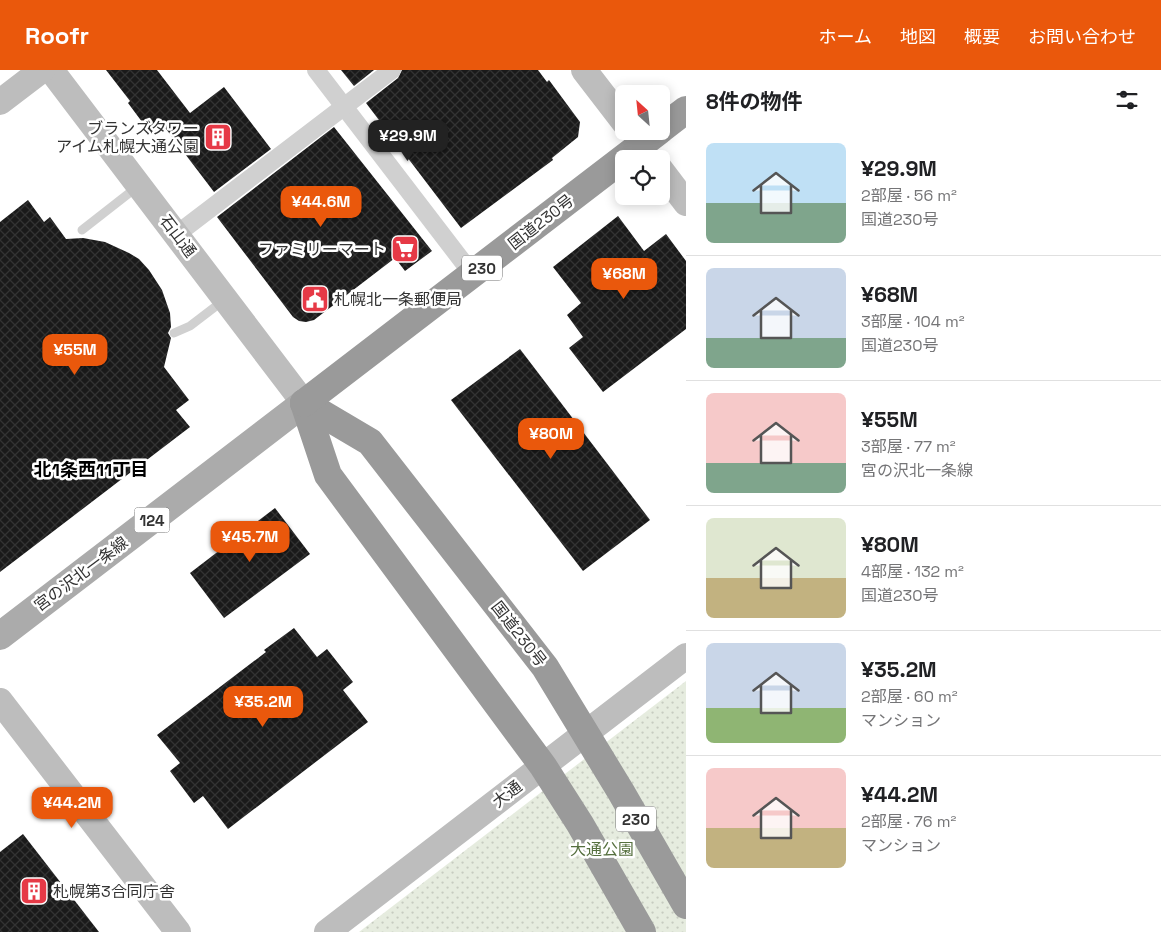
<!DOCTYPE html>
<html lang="ja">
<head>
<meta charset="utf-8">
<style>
  body { margin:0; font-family:"Space Grotesk","Noto Sans JP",sans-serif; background:#f2f2f2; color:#202124; height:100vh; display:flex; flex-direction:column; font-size:19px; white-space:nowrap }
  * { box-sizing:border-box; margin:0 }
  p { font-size:16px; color:#757577 }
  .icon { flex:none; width:28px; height:28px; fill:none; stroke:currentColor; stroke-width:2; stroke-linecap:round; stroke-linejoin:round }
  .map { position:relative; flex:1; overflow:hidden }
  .details { display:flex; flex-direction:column; background:#fff; width:475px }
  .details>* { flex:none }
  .needle { width:32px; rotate:333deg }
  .tools { position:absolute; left:615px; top:15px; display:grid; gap:10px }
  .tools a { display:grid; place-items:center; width:55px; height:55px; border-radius:8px; background:#fff; box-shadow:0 2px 12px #0003; font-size:25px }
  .price { position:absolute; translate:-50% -42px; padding:0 11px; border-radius:10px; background:#ea580c; color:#fff; font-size:16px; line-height:32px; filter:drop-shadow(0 1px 2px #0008) }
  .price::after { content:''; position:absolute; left:50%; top:30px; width:15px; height:11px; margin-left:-8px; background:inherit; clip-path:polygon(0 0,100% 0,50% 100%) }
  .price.on { background:#222; color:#fff }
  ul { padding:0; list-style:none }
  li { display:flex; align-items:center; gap:15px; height:125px; padding:0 20px }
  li+li { border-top:1px solid #e0e0e0 }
  li span { display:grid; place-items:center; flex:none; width:140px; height:100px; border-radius:8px; color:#555 }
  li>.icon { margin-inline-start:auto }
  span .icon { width:60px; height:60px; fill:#fffc; stroke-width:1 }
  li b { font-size:21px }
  h2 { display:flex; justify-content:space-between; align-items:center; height:60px; padding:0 20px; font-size:21px }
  header { display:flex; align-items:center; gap:30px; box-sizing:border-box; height:70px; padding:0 25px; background:#ea580c; color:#fff }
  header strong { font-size:24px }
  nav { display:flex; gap:28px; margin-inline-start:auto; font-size:18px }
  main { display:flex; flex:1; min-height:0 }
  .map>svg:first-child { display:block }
  .park { fill:url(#park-dots) }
  .building { fill:url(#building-cross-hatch) }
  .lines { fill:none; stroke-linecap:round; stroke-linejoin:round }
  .lane { stroke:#d0d0d0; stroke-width:9 }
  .street { stroke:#d0d0d0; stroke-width:18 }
  .secondary { stroke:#bdbdbd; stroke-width:26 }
  .primary { stroke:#ababab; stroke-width:28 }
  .highway { stroke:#9a9a9a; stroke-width:28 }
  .labels { text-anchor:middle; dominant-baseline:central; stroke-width:5; stroke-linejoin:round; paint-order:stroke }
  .shield { fill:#fff; stroke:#707070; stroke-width:1 }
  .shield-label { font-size:15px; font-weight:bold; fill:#333 }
  .poi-label { font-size:16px; fill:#333; stroke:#fff; text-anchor:end }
  .street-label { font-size:16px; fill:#333; stroke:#fff }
  .park-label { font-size:16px; fill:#56703f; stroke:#fff }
  .neighbourhood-label { font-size:18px; font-weight:bold; fill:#000; stroke:#fff }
</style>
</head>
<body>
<header>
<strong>Roofr</strong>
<nav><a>ホーム</a><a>地図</a><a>概要</a><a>お問い合わせ</a></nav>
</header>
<main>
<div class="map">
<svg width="686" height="862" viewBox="0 0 686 862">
  <defs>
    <pattern id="park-dots" width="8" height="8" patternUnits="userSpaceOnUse" patternTransform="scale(1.25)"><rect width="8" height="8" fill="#e6ecdf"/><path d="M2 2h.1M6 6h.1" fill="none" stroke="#c6cbc0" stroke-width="1.8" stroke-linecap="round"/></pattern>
    <pattern id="building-cross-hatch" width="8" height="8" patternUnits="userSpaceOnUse" patternTransform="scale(1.25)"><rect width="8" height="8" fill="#1a1a1a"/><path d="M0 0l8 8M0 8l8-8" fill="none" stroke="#333"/></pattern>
  </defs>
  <rect width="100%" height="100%" fill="#fff"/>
  <polygon class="park" points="686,611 686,862 359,862"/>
  <g class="building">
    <polygon points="106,0 157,0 190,43 224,17 271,79 214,122 163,55 151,64 128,33 130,31"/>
    <polygon points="341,0 374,0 354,16"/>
    <polygon points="402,0 538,0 547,12 549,10 580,52 578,67 552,88 553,90 461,158 366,33 398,8"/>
    <polygon points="334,57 432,181 405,201 395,188 314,250 306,252 299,251 293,247 217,147"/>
    <polygon points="28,130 44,152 50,147 66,169 83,168 105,172 129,183 139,189 149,200 162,220 170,243 171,257 168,263 171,268 164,297 189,330 176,340 190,357 0,502 0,152"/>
    <polygon points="618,146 644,181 666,164 686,191 686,259 603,322 569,278 583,267 567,245 581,233 553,197"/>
    <polygon points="520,279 650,450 583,501 451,330"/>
    <polygon points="275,438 310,484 224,548 190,503"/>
    <polygon points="294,558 317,587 327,579 353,612 343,620 368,652 228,759 203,726 194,733 170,701 180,693 157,665 266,582 264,580"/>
    <polygon points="23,764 99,862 0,862 0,782"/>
  </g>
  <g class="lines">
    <g class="lane">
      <polyline points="82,160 137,117"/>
      <polyline points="174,263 190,256 224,230"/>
    </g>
    <g class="street">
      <polyline points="316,0 473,205"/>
      <polyline points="177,164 392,0"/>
    </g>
    <g class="secondary">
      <polyline points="51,0 304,333"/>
      <polyline points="584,0 624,52"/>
      <polyline points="0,32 42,0"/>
      <polyline points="661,100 686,133"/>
      <polyline points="0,631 178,862"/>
      <polyline points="327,862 686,586"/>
    </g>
    <polyline class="primary" points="0,566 304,333"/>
    <g class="highway">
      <polyline points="661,59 686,40"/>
      <polyline points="304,333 370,372 545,597 621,722 686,835"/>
      <polyline points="304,333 328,405 543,696 580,754 642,862"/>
      <polyline points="304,333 659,61"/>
    </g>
  </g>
  <defs>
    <g id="building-square" transform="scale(1.4375)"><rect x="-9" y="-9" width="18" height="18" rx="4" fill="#e63946" stroke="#fff"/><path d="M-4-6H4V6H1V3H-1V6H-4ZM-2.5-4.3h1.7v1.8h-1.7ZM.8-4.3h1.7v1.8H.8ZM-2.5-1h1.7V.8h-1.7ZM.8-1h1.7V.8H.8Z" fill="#fff"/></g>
    <g id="supermarket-square" transform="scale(1.4375)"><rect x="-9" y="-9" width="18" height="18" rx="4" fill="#e63946" stroke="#fff"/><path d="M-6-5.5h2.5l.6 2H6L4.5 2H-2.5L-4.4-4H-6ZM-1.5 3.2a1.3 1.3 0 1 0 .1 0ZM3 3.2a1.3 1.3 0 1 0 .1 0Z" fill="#fff"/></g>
    <g id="civic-square" transform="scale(1.4375)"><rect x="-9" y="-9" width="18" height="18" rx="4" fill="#e63946" stroke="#fff"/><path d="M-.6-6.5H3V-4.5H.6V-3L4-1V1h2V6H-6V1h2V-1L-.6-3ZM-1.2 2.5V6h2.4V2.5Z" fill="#fff"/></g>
  </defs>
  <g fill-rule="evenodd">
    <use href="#building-square" x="218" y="67"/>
    <use href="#supermarket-square" x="405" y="179"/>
    <use href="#civic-square" x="315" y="229"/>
    <use href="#building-square" x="34" y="821"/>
  </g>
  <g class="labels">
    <g class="shield">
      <rect x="462" y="185.5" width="40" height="25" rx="4"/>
      <rect x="134.5" y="437.5" width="35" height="25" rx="4"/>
      <rect x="616" y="736.5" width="40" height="25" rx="4"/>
    </g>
    <g class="shield-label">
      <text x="482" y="198">230</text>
      <text x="152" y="450">124</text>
      <text x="636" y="749">230</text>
    </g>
    <g class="poi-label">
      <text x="199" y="58">ブランズタワー<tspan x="199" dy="18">アイム札幌大通公園</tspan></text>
      <text x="386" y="179">ファミリーマート</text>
      <text x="334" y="229" text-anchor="start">札幌北一条郵便局</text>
      <text x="53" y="821" text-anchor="start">札幌第3合同庁舎</text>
    </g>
    <g class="street-label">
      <text transform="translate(541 152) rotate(-38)">国道230号</text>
      <text transform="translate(178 166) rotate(53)">石山通</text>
      <text transform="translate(81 504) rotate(-37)">宮の沢北一条線</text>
      <text transform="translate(519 564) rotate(52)">国道230号</text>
      <text transform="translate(507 724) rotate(-38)">大通</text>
    </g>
    <g class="park-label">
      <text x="602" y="779">大通公園</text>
    </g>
    <g class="neighbourhood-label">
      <text x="91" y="399">北1条西11丁目</text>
    </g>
  </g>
</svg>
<div class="tools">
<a><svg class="needle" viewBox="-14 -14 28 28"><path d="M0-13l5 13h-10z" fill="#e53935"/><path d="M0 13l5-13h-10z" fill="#757577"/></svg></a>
<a><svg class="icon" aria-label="locate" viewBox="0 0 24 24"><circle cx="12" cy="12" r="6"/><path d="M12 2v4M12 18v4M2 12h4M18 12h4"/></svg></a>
</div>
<b class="price on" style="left:408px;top:92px">¥29.9M</b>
<b class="price" style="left:321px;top:158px">¥44.6M</b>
<b class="price" style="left:624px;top:230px">¥68M</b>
<b class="price" style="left:75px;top:306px">¥55M</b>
<b class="price" style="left:551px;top:390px">¥80M</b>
<b class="price" style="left:250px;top:493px">¥45.7M</b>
<b class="price" style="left:263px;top:658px">¥35.2M</b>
<b class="price" style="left:72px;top:759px">¥44.2M</b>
</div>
<section class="details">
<h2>8件の物件<svg class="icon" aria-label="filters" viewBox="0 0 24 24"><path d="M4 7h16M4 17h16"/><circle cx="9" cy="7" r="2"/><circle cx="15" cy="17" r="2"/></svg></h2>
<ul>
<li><span style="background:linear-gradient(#bfe0f5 60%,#7fa58c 0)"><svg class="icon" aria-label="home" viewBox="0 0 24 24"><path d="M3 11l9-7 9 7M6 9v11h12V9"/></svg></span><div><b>¥29.9M</b><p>2部屋 · 56 m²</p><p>国道230号</p></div></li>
<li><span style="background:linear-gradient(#c9d6e8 70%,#7fa58c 0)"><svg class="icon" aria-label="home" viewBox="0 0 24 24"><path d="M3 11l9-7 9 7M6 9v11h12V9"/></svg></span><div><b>¥68M</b><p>3部屋 · 104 m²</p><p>国道230号</p></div></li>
<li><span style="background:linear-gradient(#f6c9c9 70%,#7fa58c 0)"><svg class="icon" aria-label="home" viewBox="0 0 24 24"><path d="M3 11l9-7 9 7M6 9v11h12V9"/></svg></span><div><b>¥55M</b><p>3部屋 · 77 m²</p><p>宮の沢北一条線</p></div></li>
<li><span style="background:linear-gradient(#dfe7d0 60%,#c2b280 0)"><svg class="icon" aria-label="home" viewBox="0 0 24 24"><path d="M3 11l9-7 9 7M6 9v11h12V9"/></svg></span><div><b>¥80M</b><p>4部屋 · 132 m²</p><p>国道230号</p></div></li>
<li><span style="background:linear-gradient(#c9d6e8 65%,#8fb573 0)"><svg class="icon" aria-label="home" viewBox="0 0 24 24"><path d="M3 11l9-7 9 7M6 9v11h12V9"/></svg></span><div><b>¥35.2M</b><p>2部屋 · 60 m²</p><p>マンション</p></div></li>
<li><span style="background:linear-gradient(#f6c9c9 60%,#c2b280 0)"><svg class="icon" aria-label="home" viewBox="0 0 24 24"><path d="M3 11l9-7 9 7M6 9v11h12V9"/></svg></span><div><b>¥44.2M</b><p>2部屋 · 76 m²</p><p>マンション</p></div></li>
</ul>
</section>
</main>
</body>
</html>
